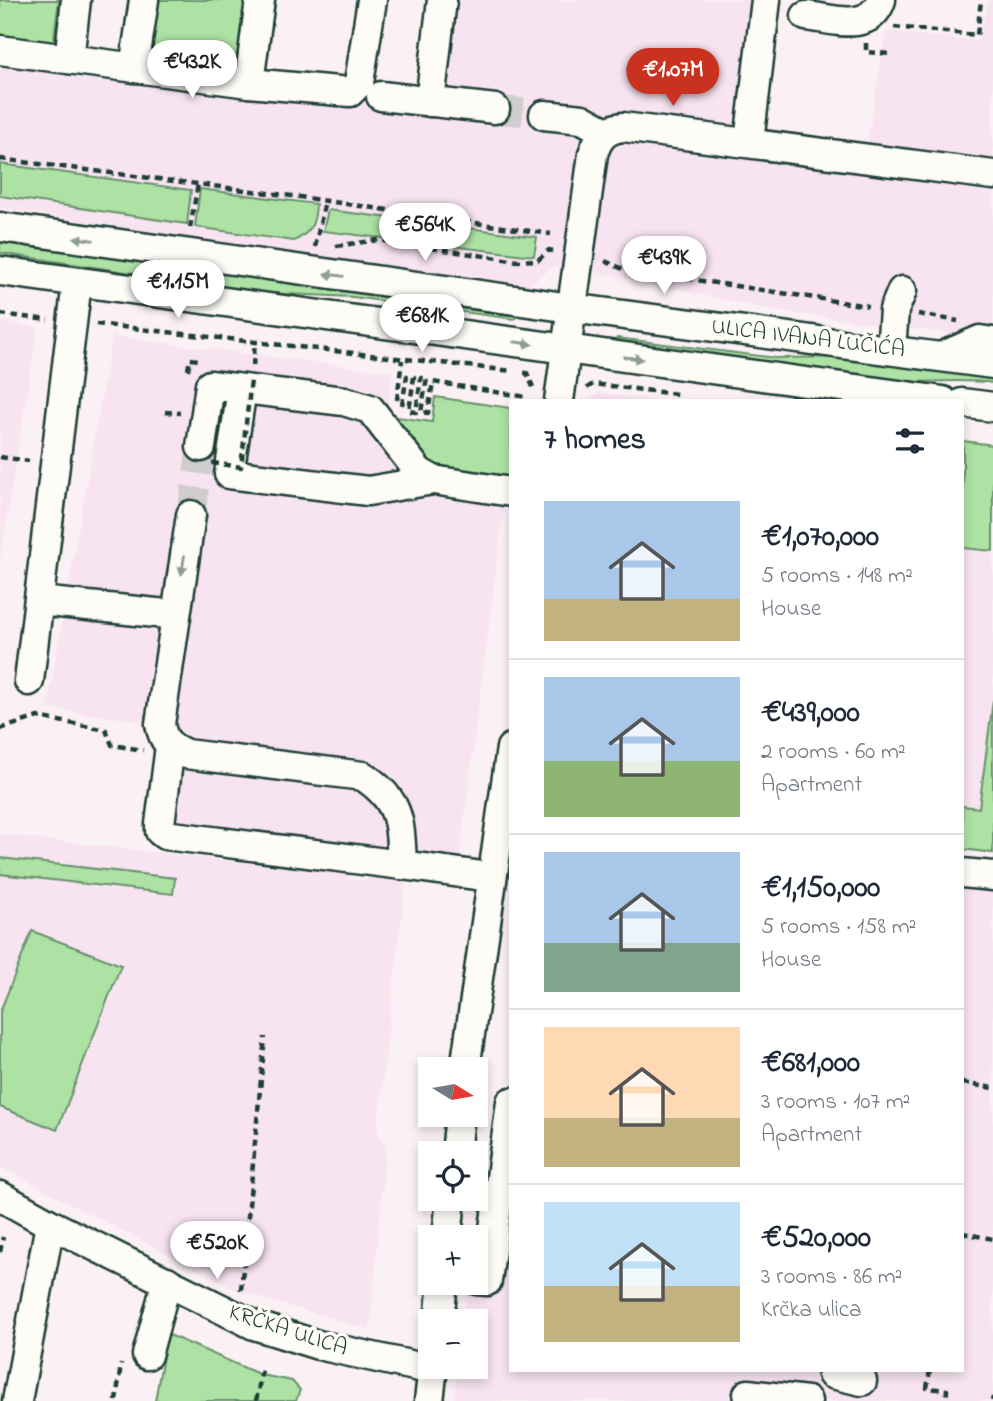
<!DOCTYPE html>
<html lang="en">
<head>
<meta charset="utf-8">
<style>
  body { margin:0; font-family:"Indie Flower",sans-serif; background:#f2f2f3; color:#1f2937; height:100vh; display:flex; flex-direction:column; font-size:26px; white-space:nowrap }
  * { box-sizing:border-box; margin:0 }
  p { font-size:23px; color:#747a83 }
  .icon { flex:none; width:38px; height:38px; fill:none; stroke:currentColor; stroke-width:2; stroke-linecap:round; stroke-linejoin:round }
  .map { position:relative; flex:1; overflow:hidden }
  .panel { position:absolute; left:509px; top:399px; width:455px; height:973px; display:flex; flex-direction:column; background:#fff; border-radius:0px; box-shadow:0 4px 10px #0003 }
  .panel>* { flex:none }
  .needle { width:46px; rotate:101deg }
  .fabs { position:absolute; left:418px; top:1057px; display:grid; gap:14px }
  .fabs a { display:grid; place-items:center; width:70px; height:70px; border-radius:0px; background:#fff; box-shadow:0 4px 10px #0003; font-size:35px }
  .price { position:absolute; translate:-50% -60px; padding:0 16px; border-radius:24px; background:#fff; color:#222; font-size:23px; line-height:46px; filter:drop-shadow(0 2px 4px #0008) }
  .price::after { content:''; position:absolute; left:50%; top:42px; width:21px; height:16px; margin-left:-10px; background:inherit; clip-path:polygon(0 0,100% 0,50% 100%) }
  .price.active { background:#c8321e; color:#fff }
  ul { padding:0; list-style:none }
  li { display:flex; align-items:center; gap:21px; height:175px; padding:0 35px }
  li+li { border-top:2px solid #e0e1e3 }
  li span { display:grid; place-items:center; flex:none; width:196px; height:140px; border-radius:0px; color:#555 }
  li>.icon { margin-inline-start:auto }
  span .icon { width:84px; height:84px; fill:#fffc; stroke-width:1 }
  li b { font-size:30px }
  h2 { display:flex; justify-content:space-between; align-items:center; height:84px; padding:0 35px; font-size:30px }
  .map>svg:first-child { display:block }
  .built { fill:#f8e4f1 }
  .green { fill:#aee2a4; stroke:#66906c; stroke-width:2 }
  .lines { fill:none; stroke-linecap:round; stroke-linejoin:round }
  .minor-tunnel { stroke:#cfcdce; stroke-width:28; stroke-dasharray:28 14; stroke-linecap:butt }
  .minor-casing { stroke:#1f3d34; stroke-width:33 }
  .path { stroke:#1f3d34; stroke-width:4.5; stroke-dasharray:7 5; stroke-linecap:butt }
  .minor { stroke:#fdfcf7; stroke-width:28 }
  .path-bridge { stroke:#1f3d34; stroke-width:4.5; stroke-dasharray:7 5; stroke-linecap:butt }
  .oneway { fill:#8e9c96 }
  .labels { text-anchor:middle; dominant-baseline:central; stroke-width:7; stroke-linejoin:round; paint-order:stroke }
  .street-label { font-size:23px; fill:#1f3d34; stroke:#fdfcf7 }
</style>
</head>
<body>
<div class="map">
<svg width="993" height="1401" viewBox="0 0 993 1401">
  <rect width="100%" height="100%" fill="#fbf1f4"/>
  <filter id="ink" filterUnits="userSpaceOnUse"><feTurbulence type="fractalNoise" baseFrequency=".0143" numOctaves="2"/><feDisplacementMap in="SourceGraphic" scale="14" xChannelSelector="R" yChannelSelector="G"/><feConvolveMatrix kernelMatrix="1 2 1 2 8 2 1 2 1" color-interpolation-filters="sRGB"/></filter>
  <g filter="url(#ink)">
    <g class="built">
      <polygon points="454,0 751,0 730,150 863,166 886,31 977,41 989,0 993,0 993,339 774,311 597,272 553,267 528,286 511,288 0,208 0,61 440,110"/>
      <polygon points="0,321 38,327 0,561"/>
      <polygon points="112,336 393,372 387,415 507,486 458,870 153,828 167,725 47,708"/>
      <polygon points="600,392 648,400 657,401 587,401"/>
      <polygon points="962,441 993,445 993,853 963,849"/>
      <polygon points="0,834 349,875 349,879 367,881 368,877 406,881 377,1129 386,1148 370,1330 240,1292 0,1167"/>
      <polygon points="963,885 993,889 993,1401 454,1401 458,1367 476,1367 476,1321 463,1321 467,1283 476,1283 476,1249 495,1250 497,1243 511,1245 511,1370 962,1370"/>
    </g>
    <g class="green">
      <polygon points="0,0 59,0 53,46 0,39"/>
      <polygon points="154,0 249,0 240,64 147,51"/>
      <polygon points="0,164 191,190 187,224 0,196"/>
      <path d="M200,189l116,15c-1,19 -4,28 -22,37l-99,-14z"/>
      <polygon points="328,210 537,237 534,256 323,231"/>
      <polygon points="0,235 514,313 518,316 514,319 353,297 265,293 0,253"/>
      <path d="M617,338l159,20 72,-1 145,19v7c-37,-5 -72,1 -109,-2l-267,-38z"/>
      <polygon points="435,397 511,408 511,480 433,467 391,416 432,422"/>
      <polygon points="963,441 993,445 993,551 963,548"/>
      <polygon points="993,700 993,853 963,849 962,806 979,808"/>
      <polygon points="0,858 175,878 173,894 0,874"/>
      <polygon points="32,931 121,965 57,1130 0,1107 0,1012"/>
      <polygon points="167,1334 261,1375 292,1381 300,1390 296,1401 155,1401"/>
    </g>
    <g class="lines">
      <g class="minor-tunnel">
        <polyline points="495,109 544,115"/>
        <polyline points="191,515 201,447"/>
      </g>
      <g class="minor-casing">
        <g id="minor">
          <path d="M806,16c27,3 64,17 75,-16"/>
          <polyline points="0,50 249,83 350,92 359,83 372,0"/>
          <polyline points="69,59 76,0"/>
          <polyline points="134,68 144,0"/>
          <polyline points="249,83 260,0"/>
          <polyline points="381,96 495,109"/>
          <polyline points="430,102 442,0"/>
          <polyline points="544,115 582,119 606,132"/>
          <polyline points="749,142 766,0"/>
          <polyline points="0,227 571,308 993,364"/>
          <polyline points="0,271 943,401"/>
          <polyline points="891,350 894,310 902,291"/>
          <polyline points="943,356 980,340 993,342"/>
          <polyline points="242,389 229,474 368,491 433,480"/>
          <path d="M559,401l34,-247c5,-16 12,-25 30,-27l370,48"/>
          <polyline points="962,403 993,407"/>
          <polyline points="201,447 210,385 344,401 370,409 419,472 433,480 511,492"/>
          <path d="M191,515l-31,209c3,18 10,23 26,30l177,22c38,25 37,46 39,89l88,12"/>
          <polyline points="39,601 176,615"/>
          <polyline points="29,681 77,282"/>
          <polyline points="170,746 160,824 160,831 165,835 402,865"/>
          <polyline points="962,873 993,876"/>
          <polyline points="465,1069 511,748"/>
          <polyline points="456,1153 460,1115"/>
          <polyline points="0,1196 50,1224 254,1325 318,1345 433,1370"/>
          <polyline points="447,1237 451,1199"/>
          <polyline points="476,1280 487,1281 511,1102"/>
          <polyline points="439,1321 443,1283"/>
          <polyline points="147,1355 167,1281"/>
          <polyline points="831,1370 832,1374 862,1381"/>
          <polyline points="748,1394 807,1401"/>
          <polyline points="17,1401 50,1224"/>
          <polyline points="429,1401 433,1367"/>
        </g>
      </g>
      <g class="path">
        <polyline points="894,27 977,35 981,0"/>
        <polyline points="866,43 866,52 890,54"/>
        <polyline points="0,159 300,197 551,234"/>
        <polyline points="190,228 198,184"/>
        <polyline points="336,246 378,240 518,261 538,260 549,250 553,251"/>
        <polyline points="315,247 325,201"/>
        <polyline points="605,261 623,269 868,306"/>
        <polyline points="0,314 48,320"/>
        <polyline points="918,314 958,321"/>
        <polyline points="96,324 512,371"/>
        <polyline points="253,366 255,342"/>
        <polyline points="188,370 190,359 199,360"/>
        <polyline points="524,373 527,373 533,387"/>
        <polyline points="587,388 593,384 677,394"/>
        <polyline points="397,400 402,360"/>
        <polyline points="402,405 407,376 414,377 409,411 416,412 421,378 427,378 421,412 428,413 433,382 527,397"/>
        <polyline points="165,412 180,413"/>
        <polyline points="0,457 29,461"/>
        <polyline points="0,729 38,717 106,730 112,745 143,750"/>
        <polyline points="962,1083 993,1088"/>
        <polyline points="962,1233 993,1239"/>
        <polyline points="0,1252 3,1237"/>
        <polyline points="241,1290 265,1037"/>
        <polyline points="930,1370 927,1388 947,1390 946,1401"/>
        <polyline points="116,1401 121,1364"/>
        <polyline points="256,1401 262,1370"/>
        <polyline points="992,1401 993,1397"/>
      </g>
      <use href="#minor" class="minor"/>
      <polyline class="path-bridge" points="212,463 241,467 251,380"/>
    </g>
    <defs><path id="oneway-solid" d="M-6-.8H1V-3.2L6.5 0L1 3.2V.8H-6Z" transform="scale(1.75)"/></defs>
    <g class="oneway">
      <use href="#oneway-solid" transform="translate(84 239) rotate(-172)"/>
      <use href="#oneway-solid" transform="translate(334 275) rotate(-172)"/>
      <use href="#oneway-solid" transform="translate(523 343) rotate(8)"/>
      <use href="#oneway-solid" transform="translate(633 358) rotate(8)"/>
      <use href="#oneway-solid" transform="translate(183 565) rotate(99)"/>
    </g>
  </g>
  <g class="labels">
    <g class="street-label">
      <text transform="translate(808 339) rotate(7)">ULICA IVANA LUČIĆA</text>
      <text transform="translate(288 1331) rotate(18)">KRČKA ULICA</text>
    </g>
  </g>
</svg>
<div class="fabs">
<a><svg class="needle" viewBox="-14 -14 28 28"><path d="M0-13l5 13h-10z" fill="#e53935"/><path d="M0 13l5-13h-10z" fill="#747a83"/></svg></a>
<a><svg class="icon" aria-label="locate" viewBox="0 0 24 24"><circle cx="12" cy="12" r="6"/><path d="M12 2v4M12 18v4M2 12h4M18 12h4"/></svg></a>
<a>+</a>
<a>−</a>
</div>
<b class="price" style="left:192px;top:100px">€432K</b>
<b class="price active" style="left:673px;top:108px">€1.07M</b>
<b class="price" style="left:425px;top:263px">€564K</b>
<b class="price" style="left:664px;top:296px">€439K</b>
<b class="price" style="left:178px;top:320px">€1.15M</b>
<b class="price" style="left:422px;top:354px">€681K</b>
<b class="price" style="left:217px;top:1281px">€520K</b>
<section class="panel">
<h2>7 homes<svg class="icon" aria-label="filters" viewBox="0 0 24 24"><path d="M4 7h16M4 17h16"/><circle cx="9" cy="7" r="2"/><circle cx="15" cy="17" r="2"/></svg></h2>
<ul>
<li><span style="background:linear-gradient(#a9c7e8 70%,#c2b280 0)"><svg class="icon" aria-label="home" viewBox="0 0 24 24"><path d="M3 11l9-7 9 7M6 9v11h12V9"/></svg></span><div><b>€1,070,000</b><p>5 rooms · 148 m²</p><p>House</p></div></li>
<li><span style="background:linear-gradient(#a9c7e8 60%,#8fb573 0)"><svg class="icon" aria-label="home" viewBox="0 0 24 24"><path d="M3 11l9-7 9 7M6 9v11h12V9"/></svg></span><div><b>€439,000</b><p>2 rooms · 60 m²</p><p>Apartment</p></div></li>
<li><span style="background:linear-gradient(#a9c7e8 65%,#7fa58c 0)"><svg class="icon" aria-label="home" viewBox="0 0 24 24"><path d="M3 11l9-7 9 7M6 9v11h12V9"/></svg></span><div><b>€1,150,000</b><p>5 rooms · 158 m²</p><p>House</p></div></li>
<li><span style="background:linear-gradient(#ffd9b3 65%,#c2b280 0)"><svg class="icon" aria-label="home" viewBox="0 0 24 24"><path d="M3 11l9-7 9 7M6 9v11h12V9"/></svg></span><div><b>€681,000</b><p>3 rooms · 107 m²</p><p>Apartment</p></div></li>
<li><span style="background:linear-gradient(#bfe0f5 60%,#c2b280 0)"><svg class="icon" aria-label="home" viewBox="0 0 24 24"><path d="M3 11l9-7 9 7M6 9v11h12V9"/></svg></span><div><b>€520,000</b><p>3 rooms · 86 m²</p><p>Krčka ulica</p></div></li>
</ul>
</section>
</div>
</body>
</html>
